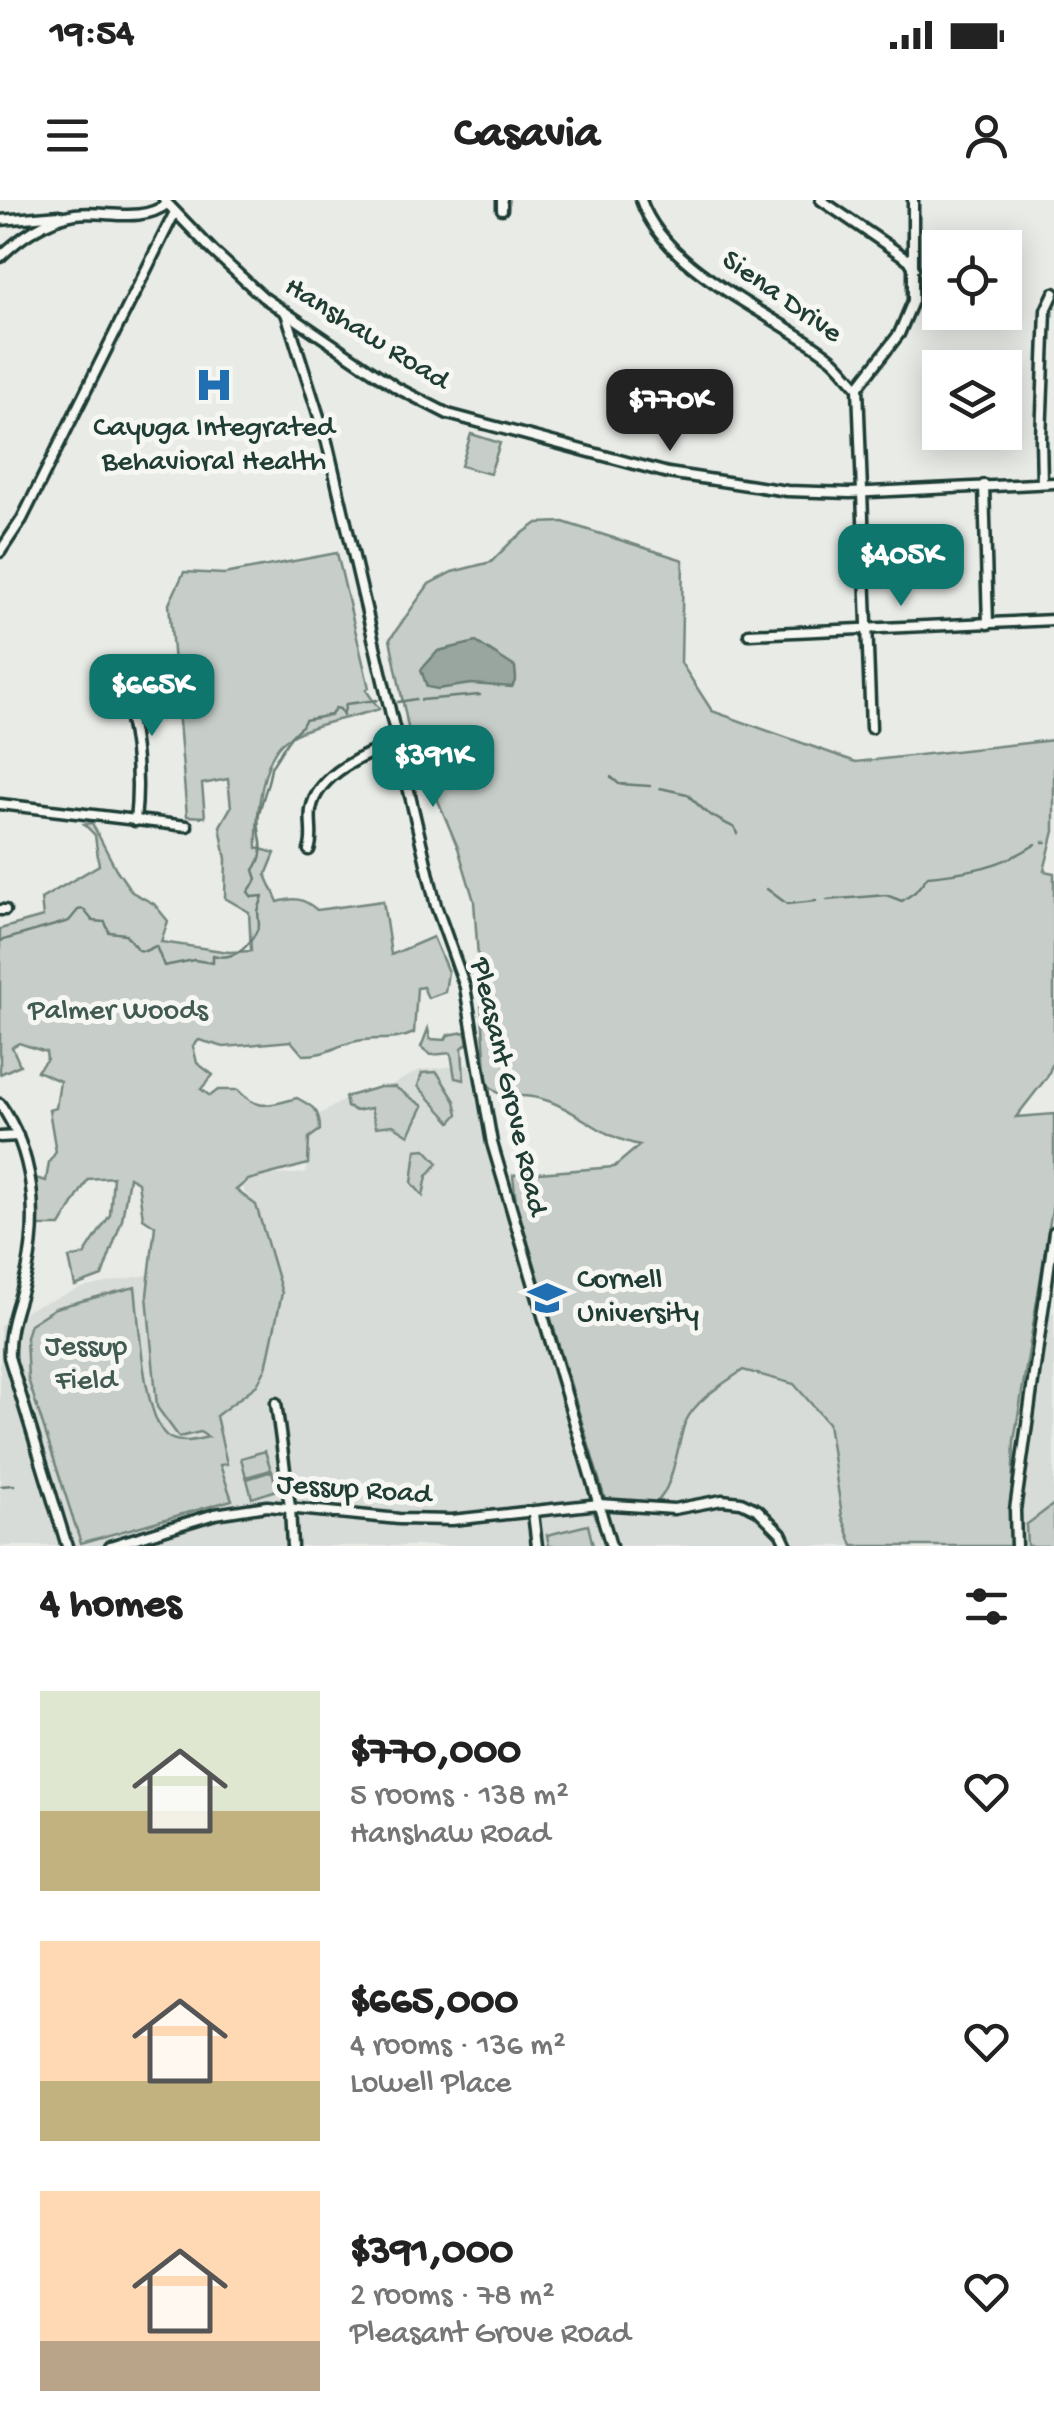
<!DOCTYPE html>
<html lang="en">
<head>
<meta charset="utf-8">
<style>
  body { margin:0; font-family:"Gochi Hand",sans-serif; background:#f6f6f6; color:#222; height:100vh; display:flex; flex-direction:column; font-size:38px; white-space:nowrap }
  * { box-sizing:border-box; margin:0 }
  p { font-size:32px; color:#767676 }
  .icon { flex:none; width:55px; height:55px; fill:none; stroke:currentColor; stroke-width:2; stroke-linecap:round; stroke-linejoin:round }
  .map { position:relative; height:1346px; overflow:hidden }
  .sheet { display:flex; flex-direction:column; background:#fff; flex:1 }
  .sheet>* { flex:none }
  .fabs { position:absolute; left:922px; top:30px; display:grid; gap:20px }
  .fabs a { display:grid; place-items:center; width:100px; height:100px; border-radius:0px; background:#fff; box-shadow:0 5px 25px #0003; font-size:50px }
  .price { position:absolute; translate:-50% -85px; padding:0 22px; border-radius:20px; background:#0f766e; color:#fff; font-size:32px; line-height:65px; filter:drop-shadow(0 2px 5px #0008) }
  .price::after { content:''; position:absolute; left:50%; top:60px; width:30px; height:22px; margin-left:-15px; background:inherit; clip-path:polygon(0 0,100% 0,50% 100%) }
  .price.current { background:#222; color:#fff }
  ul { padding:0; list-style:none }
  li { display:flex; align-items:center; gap:30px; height:250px; padding:0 40px }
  li span { display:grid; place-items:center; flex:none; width:280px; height:200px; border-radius:0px; color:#555 }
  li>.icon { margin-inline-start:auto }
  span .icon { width:120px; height:120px; fill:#fffc; stroke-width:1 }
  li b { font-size:42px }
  h2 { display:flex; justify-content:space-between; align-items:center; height:120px; padding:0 40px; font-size:42px }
  .status { display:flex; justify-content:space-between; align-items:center; height:70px; padding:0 50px; background:#fff; direction:ltr }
  .status svg { height:28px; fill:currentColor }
  header { display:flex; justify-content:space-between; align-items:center; height:130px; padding:0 40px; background:#fff; font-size:45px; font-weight:700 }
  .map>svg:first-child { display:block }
  .built { fill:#d8dcd8 }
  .green { fill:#c7cec9; stroke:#73867e; stroke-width:2.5 }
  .water { fill:#99a6a0; stroke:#687c75; stroke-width:2.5 }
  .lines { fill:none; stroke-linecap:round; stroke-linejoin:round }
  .stream { stroke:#687c75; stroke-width:2.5 }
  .minor-casing { stroke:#1f3d34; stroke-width:15 }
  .minor { stroke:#f6f6f2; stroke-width:8 }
  .labels { text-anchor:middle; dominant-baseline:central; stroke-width:10; stroke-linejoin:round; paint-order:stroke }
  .street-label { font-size:30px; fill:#1f3d34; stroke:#f6f6f2 }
  .poi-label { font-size:30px; fill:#1f3d34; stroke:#f6f6f2 }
  .park-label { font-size:30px; fill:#415a52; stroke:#f6f6f2 }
</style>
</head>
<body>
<div class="status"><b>19:54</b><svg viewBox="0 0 49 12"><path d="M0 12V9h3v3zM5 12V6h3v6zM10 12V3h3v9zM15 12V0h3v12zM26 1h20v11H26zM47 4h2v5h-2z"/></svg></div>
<header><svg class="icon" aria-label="menu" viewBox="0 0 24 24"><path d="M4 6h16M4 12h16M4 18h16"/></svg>Casavia<svg class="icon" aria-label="person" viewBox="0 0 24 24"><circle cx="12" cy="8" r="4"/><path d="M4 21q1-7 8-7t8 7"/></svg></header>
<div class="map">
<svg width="1054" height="1346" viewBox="0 0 1054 1346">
  <rect width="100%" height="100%" fill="#e9ebe7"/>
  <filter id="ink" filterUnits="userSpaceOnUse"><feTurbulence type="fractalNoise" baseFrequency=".01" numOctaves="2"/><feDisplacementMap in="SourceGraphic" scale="20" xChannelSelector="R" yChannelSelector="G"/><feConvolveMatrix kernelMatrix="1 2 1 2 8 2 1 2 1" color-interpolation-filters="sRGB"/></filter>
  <g filter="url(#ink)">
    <polygon class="built" points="475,864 483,923 498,977 614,967 641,945 912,962 1054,914 1054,997 1037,1112 1054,1113 1054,1346 0,1346 0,1124 12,1123 29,1109 81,1088 271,1050 256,1005 244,992 243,984 257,976 306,973 307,945 309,937 320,930 320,914 344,900 383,889 420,870"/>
    <g class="green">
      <polygon points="471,234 500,243 490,274 461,266"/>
      <path d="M563,322l120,38 -2,103 31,48 144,51 198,-22v91l-10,40 10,2v187l-7,17 -31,40 38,-3v83l-40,244 -4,105h-157l-11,-30 -14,-93 -34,-39 -51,-14c-20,14 -48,30 -58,53 -7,17 -13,75 -32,80 -13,3 -35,-3 -48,-4l-89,-297 -3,-27 101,-8 26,-22c-54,-10 -74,-57 -137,-48l-16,-13 -13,-183 -16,-53 -49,-116 -19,-93 39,-55 23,-12 39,-10 21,-21 25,-18z"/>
      <path d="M337,353l32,135 -3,2 13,19c-25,8 -71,16 -91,29 -27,15 -32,82 -31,110l18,5 -9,22 12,27c17,-5 25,-4 39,8l66,-9 8,54 42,-18 15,35 -3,20 -17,6 -5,-11 -6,1 -3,45c-19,9 -37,4 -57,8 -22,4 -27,14 -54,14l-12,-14 -67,6 -25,-7 -6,6 4,17 16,12 -12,14 9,7 8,-6h20c20,22 32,15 59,8 17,9 23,12 23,32l-11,8 -1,26 -60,16 -12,10 20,15 26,88 -16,75 -9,17 -41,31 11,48 -7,1 12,35 -151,43 -53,-164 -2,-42 4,-13 25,-16 80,-21c4,31 8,137 35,151 12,6 26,2 38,-1l-8,-5 -21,5 -22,-30 -10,-112 8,-69 -12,-8 -5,-36 -9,-5 -7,43 -20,56 -27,10 -6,-28 15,-3 26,-40 3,-38 -25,2 -28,47h-23l-2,-48 11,3 3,-19 7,-10 -7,-42 7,-2 4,-27 -23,-10 10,-12 -1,-7 -27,-9 -7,4 8,18 -20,9v-145l43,-12 -2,-18 58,-34 -4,-30 -11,-11 8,-1 24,46 16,23 22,12 14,17 -7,21 68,10 22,-1 -2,-39 -24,-14 1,-39 -6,-33 11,-19 -3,-28 -26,5 3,33 -18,-1 -18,-212 15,-32 40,2z"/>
      <polygon points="428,829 430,839 445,840 448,835 465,832 468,843 462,848 464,880 455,878 451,853 431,855 421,847"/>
      <polygon points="437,872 455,901 458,914 451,922 418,886 422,873"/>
      <polygon points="380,887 395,887 423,906 409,935 393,925 376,927 371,908 356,911 347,907 345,897"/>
      <polygon points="425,949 438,963 427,976 423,996 412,983 416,950"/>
      <polygon points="265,1251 271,1270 246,1277 241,1258"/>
      <polygon points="272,1271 277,1290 252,1298 247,1279"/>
      <polygon points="1054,1304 1054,1346 1027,1346 1026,1325"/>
      <polygon points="588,1325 593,1346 549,1346 547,1335"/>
    </g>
    <polygon class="water" points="476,442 515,467 516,479 512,487 471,484 438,489 427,487 421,470 438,451"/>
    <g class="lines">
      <g class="stream">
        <polyline points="421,500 480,495"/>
        <polyline points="398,502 416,499"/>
        <polyline points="611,577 619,584 650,586"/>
        <path d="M660,588l27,6c22,22 21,20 48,34l2,6"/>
        <polyline points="1043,642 1046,642"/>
        <polyline points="767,689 787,704 816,701"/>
        <path d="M827,700l59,-5 16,6 13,-9 13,-16c40,-4 73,-9 108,-32"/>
        <path d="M0,741l69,-20 9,-11 5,-1 10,12 12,1 4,10 16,2 13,16 7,1 11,-5 8,20 30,-6 19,3v-8c22,7 38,-10 46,-29l-1,-15 5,-15 -11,1 -4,-5 9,-13 -3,-9c16,-24 1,-34 5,-56 3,-16 10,-29 12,-47 10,-14 18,-32 31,-41l3,-6 26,-5 4,-7 5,1 3,6 3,-11 31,-4"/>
        <polyline points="0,1286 14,1285"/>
      </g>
      <g class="minor-casing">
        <g id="minor">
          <polyline points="164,0 213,51 263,97 397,188 448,214 668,273 787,291 850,293 1054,283"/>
          <polyline points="502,0 502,9"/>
          <path d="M641,0c25,73 134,113 190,158 10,8 18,20 27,29"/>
          <polyline points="821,0 909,60 914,68"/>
          <polyline points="0,20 60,15"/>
          <path d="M0,57c19,-19 48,-39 75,-43 31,-4 65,10 92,-10"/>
          <polyline points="286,113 327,242 436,706 465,787 492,943 611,1346"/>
          <polyline points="1042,283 1041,238 1046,110 1054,93"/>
          <polyline points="984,285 988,424"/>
          <polyline points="0,352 22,319 175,12"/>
          <polyline points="749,434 1054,420"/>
          <path d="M114,465c19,50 27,103 21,156"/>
          <polyline points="871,528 858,187 899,134 913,101 913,0"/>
          <polyline points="0,604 187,626"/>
          <path d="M309,650c5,-13 0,-26 2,-40 6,-36 56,-58 86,-66"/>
          <polyline points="0,710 5,710"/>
          <path d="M0,904c34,48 39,111 27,168 -7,28 -20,55 -18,85l58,189"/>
          <polyline points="0,937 18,936"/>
          <polyline points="276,1203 290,1307 292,1346"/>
          <polyline points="533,1313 537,1346"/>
          <polyline points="110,1346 215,1314 267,1306 399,1319 452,1320 599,1304 674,1309 722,1300 741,1302 758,1310 781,1333 787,1346"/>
          <polyline points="1016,1346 1015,1310 1054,1032"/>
        </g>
      </g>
      <use href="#minor" class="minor"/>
    </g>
  </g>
  <defs>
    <g id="hospital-bare" transform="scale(3)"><path d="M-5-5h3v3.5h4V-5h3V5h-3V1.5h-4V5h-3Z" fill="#1f6fb2" stroke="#f6f6f2" stroke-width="2.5" paint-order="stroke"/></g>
    <g id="university-bare" transform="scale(3)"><path d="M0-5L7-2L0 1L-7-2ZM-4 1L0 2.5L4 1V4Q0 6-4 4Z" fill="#1f6fb2" stroke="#f6f6f2" stroke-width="2.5" paint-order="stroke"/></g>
  </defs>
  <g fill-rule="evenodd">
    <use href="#hospital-bare" x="214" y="185"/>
    <use href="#university-bare" x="547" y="1098"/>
  </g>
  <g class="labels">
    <g class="street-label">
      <text transform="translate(781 98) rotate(35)">Siena Drive</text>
      <text transform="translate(366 135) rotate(32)">Hanshaw Road</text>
      <text transform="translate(507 887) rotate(77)">Pleasant Grove Road</text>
      <text transform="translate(354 1291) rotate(4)">Jessup Road</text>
    </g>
    <g class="poi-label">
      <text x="214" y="229">Cayuga Integrated<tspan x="214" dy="34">Behavioral Health</tspan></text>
      <text x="577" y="1081" text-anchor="start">Cornell<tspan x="577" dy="34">University</tspan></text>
    </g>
    <g class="park-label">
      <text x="118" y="812">Palmer Woods</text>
      <text x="86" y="1148">Jessup<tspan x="86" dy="34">Field</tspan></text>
    </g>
  </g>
</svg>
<div class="fabs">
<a><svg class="icon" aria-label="locate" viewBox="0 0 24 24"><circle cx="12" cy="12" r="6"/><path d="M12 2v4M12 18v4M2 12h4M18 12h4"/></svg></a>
<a><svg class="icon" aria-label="layers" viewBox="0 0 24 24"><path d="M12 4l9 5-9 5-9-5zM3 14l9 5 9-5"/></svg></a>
</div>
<b class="price current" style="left:670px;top:254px">$770K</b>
<b class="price" style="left:901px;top:409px">$405K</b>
<b class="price" style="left:152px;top:539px">$665K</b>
<b class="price" style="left:433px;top:610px">$391K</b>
</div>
<section class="sheet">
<h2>4 homes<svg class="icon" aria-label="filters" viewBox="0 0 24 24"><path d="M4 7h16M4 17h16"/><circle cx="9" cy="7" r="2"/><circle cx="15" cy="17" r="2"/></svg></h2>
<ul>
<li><span style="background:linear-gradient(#dfe7d0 60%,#c2b280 0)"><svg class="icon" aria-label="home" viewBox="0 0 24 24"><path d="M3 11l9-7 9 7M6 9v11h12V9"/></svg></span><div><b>$770,000</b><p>5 rooms · 138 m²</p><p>Hanshaw Road</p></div><svg class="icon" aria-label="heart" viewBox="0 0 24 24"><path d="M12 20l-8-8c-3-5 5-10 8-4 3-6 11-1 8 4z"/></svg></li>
<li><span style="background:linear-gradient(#ffd9b3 70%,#c2b280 0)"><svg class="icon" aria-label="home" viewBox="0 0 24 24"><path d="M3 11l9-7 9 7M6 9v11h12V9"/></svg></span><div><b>$665,000</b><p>4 rooms · 136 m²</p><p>Lowell Place</p></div><svg class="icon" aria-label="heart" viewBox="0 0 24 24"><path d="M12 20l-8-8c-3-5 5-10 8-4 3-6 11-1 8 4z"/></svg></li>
<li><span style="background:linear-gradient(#ffd9b3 75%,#b9a48a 0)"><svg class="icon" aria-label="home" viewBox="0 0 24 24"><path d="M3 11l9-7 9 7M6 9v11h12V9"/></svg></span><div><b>$391,000</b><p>2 rooms · 78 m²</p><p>Pleasant Grove Road</p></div><svg class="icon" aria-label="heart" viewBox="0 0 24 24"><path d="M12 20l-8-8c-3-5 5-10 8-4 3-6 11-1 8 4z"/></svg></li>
</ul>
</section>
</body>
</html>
